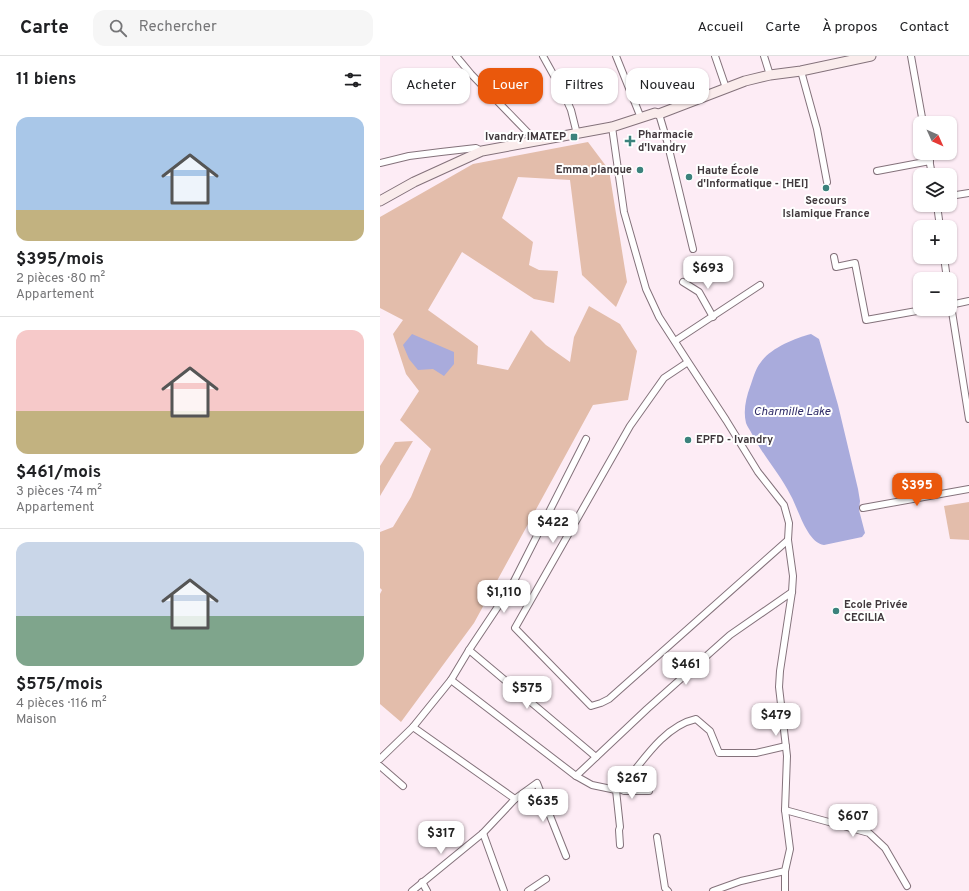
<!DOCTYPE html>
<html lang="fr">
<head>
<meta charset="utf-8">
<style>
  body { margin:0; font-family:Overpass,sans-serif; background:#f6f6f6; color:#202124; height:100vh; display:flex; flex-direction:column; font-size:15px; white-space:nowrap }
  * { box-sizing:border-box; margin:0 }
  p { font-size:13px; color:#757577 }
  .icon { flex:none; width:22px; height:22px; fill:none; stroke:currentColor; stroke-width:2; stroke-linecap:round; stroke-linejoin:round }
  .map { position:relative; flex:1; overflow:hidden }
  .sheet { display:flex; flex-direction:column; background:#fff; width:380px }
  .sheet>* { flex:none }
  .hud { position:absolute; left:12px; top:12px; width:380px; height:36px; display:flex; gap:8px }
  .needle { width:26px; rotate:135deg }
  .controls { position:absolute; left:533px; top:60px; display:grid; gap:8px }
  .controls a { display:grid; place-items:center; width:44px; height:44px; border-radius:8px; background:#fff; box-shadow:0 1px 3px #0004; font-size:20px }
  .price { position:absolute; translate:-50% -34px; padding:0 9px; border-radius:8px; background:#fff; color:#222; font-size:13px; line-height:26px; filter:drop-shadow(0 1px 2px #0008) }
  .price::after { content:''; position:absolute; left:50%; top:24px; width:12px; height:9px; margin-left:-6px; background:inherit; clip-path:polygon(0 0,100% 0,50% 100%) }
  .price.on { background:#ea580c; color:#fff }
  ul { padding:0; list-style:none }
  li { display:grid; align-content:center; gap:8px; height:212px; padding:0 16px }
  li+li { border-top:1px solid #e0e0e0 }
  li span { display:grid; place-items:center; height:124px; border-radius:12px; color:#555 }
  li>.icon { margin-inline-start:auto }
  span .icon { width:72px; height:72px; fill:#fffc; stroke-width:1 }
  li b { font-size:17px }
  h2 { display:flex; justify-content:space-between; align-items:center; height:48px; padding:0 16px; font-size:17px }
  .chip { padding:0 14px; border-radius:12px; background:#fff; box-shadow:0 1px 3px #0004; font-size:14px; line-height:36px }
  .chip.on { background:#ea580c; color:#fff }
  header { display:flex; align-items:center; gap:24px; box-sizing:border-box; height:56px; padding:0 20px; background:#fff; border-bottom:1px solid #e0e0e0 }
  header strong { font-size:19px }
  nav { display:flex; gap:22px; margin-inline-start:auto; font-size:14px }
  .search { width:280px; height:36px; background:#f6f6f6; display:flex; align-items:center; gap:10px; box-sizing:border-box; padding:0 14px; border-radius:12px; color:#757577; font-size:15px }
  main { display:flex; flex:1; min-height:0 }
  .map>svg:first-child { display:block }
  .green { fill:#e3bdab }
  .water { fill:#a9abdc }
  .lines { fill:none; stroke-linecap:round; stroke-linejoin:round }
  .street-casing { stroke:#84727b; stroke-width:8 }
  .secondary-casing { stroke:#84727b; stroke-width:11 }
  .street { stroke:#fff; stroke-width:6 }
  .secondary { stroke:#faecec; stroke-width:9 }
  .poi-dot { fill:#3b827c; stroke:#fff; stroke-width:1.5 }
  .labels { text-anchor:middle; dominant-baseline:central; stroke-width:4; stroke-linejoin:round; paint-order:stroke }
  .poi-label { font-size:11px; font-weight:bold; fill:#41393d; stroke:#fff; text-anchor:start }
  .water-label { font-size:12px; font-style:italic; fill:#302d68; stroke:#fff }
</style>
</head>
<body>
<header>
<strong>Carte</strong>
<div class="search"><svg class="icon" aria-label="search" viewBox="0 0 24 24"><circle cx="10" cy="10" r="6"/><path d="M15 15l6 6"/></svg>Rechercher</div>
<nav><a>Accueil</a><a>Carte</a><a>À propos</a><a>Contact</a></nav>
</header>
<main>
<section class="sheet">
<h2>11 biens<svg class="icon" aria-label="filters" viewBox="0 0 24 24"><path d="M4 7h16M4 17h16"/><circle cx="9" cy="7" r="2"/><circle cx="15" cy="17" r="2"/></svg></h2>
<ul>
<li><span style="background:linear-gradient(#a9c7e8 75%,#c2b280 0)"><svg class="icon" aria-label="home" viewBox="0 0 24 24"><path d="M3 11l9-7 9 7M6 9v11h12V9"/></svg></span><div><b>$395/mois</b><p>2 pièces · 80 m²</p><p>Appartement</p></div></li>
<li><span style="background:linear-gradient(#f6c9c9 65%,#c2b280 0)"><svg class="icon" aria-label="home" viewBox="0 0 24 24"><path d="M3 11l9-7 9 7M6 9v11h12V9"/></svg></span><div><b>$461/mois</b><p>3 pièces · 74 m²</p><p>Appartement</p></div></li>
<li><span style="background:linear-gradient(#c9d6e8 60%,#7fa58c 0)"><svg class="icon" aria-label="home" viewBox="0 0 24 24"><path d="M3 11l9-7 9 7M6 9v11h12V9"/></svg></span><div><b>$575/mois</b><p>4 pièces · 116 m²</p><p>Maison</p></div></li>
</ul>
</section>
<div class="map">
<svg width="589" height="835" viewBox="0 0 589 835">
  <rect width="100%" height="100%" fill="#fdecf5"/>
  <g class="green">
    <polygon points="208,86 229,114 247,226 236,251 202,219 190,124 138,121 122,162 153,186 149,209 159,214 178,215 174,247 154,243 82,196 48,254 98,290 97,308 128,314 151,274 166,289 190,306 194,281 209,250 240,268 257,295 248,344 213,349 94,567 21,666 0,648 0,538 2,534 0,532 0,476 13,471 31,441 51,393 20,364 39,335 26,318 13,278 23,264 0,252 0,161 93,108"/>
    <polygon points="33,385 0,440 0,410 15,386"/>
    <polygon points="589,446 589,484 570,483 564,450"/>
  </g>
  <g class="water">
    <polygon points="32,278 74,296 74,308 64,320 53,313 38,314 29,303 23,289"/>
    <path d="M431,278l8,5 19,66 20,84 2,12 -1,9 6,23 -3,4 -38,8c-17,-2 -26,-37 -33,-49 -11,-22 -28,-40 -39,-62 -2,-4 -5,-8 -6,-11 -3,-12 0,-25 4,-36 3,-8 5,-18 11,-25 10,-14 34,-24 50,-28z"/>
  </g>
  <g class="lines">
    <g class="street-casing">
      <g id="street">
        <polyline points="76,0 91,18 156,85"/>
        <polyline points="163,0 183,36 191,54 197,78"/>
        <polyline points="236,0 261,62"/>
        <polyline points="335,0 346,32"/>
        <polyline points="384,0 390,19"/>
        <polyline points="531,0 543,67"/>
        <polyline points="421,15 437,73 447,126"/>
        <polyline points="279,58 287,85 313,193"/>
        <polyline points="232,71 244,156 266,233 279,261 308,306 346,364 378,416 404,449 409,467 408,484 229,643 221,647 211,650 135,572 250,370 284,322 308,306"/>
        <polyline points="548,97 552,119"/>
        <polyline points="0,107 29,100 61,96 96,92 102,95"/>
        <polyline points="497,115 550,105"/>
        <polyline points="570,140 589,137"/>
        <polyline points="557,149 560,171"/>
        <polyline points="454,201 456,211 475,207 486,264 548,253"/>
        <polyline points="564,201 567,223"/>
        <polyline points="303,226 319,236 333,261"/>
        <polyline points="570,243 589,363"/>
        <polyline points="570,249 589,245"/>
        <polyline points="295,285 380,229"/>
        <polyline points="483,452 589,433"/>
        <polyline points="89,594 216,701"/>
        <polyline points="71,624 196,720 212,729 236,734 240,733 244,735 269,735"/>
        <polyline points="33,671 135,743"/>
        <polyline points="0,703 33,671 71,624 89,594 131,531 206,383"/>
        <polyline points="0,710 23,730"/>
        <polyline points="196,720 267,653 350,579 412,536"/>
        <path d="M240,733c20,-24 43,-63 76,-70l14,12 9,22h37l30,-7"/>
        <polyline points="236,734 240,771 239,774 240,789"/>
        <polyline points="405,754 489,777 505,792 527,830"/>
        <polyline points="103,777 124,835"/>
        <polyline points="277,781 285,832 288,835"/>
        <polyline points="42,826 47,835"/>
        <polyline points="32,835 103,777 135,743 157,727 186,800"/>
        <polyline points="148,835 166,823"/>
        <polyline points="333,835 361,825 405,815 410,793 405,754 407,700 399,631 400,615 412,536 413,520 408,484"/>
        <polyline points="405,835 405,815"/>
      </g>
    </g>
    <g class="secondary-casing">
      <polyline id="secondary" points="0,145 34,126 102,95 232,71 275,57 279,58 365,25 390,19 421,15 491,0"/>
    </g>
    <use href="#street" class="street"/>
    <use href="#secondary" class="secondary"/>
  </g>
  <g class="poi-dot">
    <rect x="190" y="77" width="8" height="8" rx="2"/>
    <path d="M248 79h4v4h4v4h-4v4h-4v-4h-4v-4h4z"/>
    <circle cx="260" cy="114" r="4"/>
    <circle cx="309" cy="121" r="4"/>
    <circle cx="446" cy="132" r="4"/>
    <circle cx="308" cy="384" r="4"/>
    <circle cx="456" cy="555" r="4"/>
  </g>
  <g class="labels">
    <g class="poi-label">
      <text x="258" y="79">Pharmacie<tspan x="258" dy="13">d'Ivandry</tspan></text>
      <text x="186" y="81" text-anchor="end">Ivandry IMATEP</text>
      <text x="252" y="114" text-anchor="end">Emma planque</text>
      <text x="317" y="115">Haute École<tspan x="317" dy="13">d'Informatique - [HEI]</tspan></text>
      <text x="446" y="145" text-anchor="middle">Secours<tspan x="446" dy="13">Islamique France</tspan></text>
      <text x="316" y="384">EPFD - Ivandry</text>
      <text x="464" y="549">Ecole Privée<tspan x="464" dy="13">CECILIA</tspan></text>
    </g>
    <g class="water-label">
      <text x="412" y="356">Charmille Lake</text>
    </g>
  </g>
</svg>
<div class="controls">
<a><svg class="needle" viewBox="-14 -14 28 28"><path d="M0-13l5 13h-10z" fill="#e53935"/><path d="M0 13l5-13h-10z" fill="#757577"/></svg></a>
<a><svg class="icon" aria-label="layers" viewBox="0 0 24 24"><path d="M12 4l9 5-9 5-9-5zM3 14l9 5 9-5"/></svg></a>
<a>+</a>
<a>−</a>
</div>
<b class="price" style="left:328px;top:234px">$693</b>
<b class="price on" style="left:537px;top:451px">$395</b>
<b class="price" style="left:173px;top:488px">$422</b>
<b class="price" style="left:124px;top:558px">$1,110</b>
<b class="price" style="left:306px;top:630px">$461</b>
<b class="price" style="left:147px;top:654px">$575</b>
<b class="price" style="left:396px;top:681px">$479</b>
<b class="price" style="left:252px;top:744px">$267</b>
<b class="price" style="left:163px;top:767px">$635</b>
<b class="price" style="left:473px;top:782px">$607</b>
<b class="price" style="left:61px;top:799px">$317</b>
<div class="hud">
<a class="chip">Acheter</a>
<a class="chip on">Louer</a>
<a class="chip">Filtres</a>
<a class="chip">Nouveau</a>
</div>
</div>
</main>
</body>
</html>
